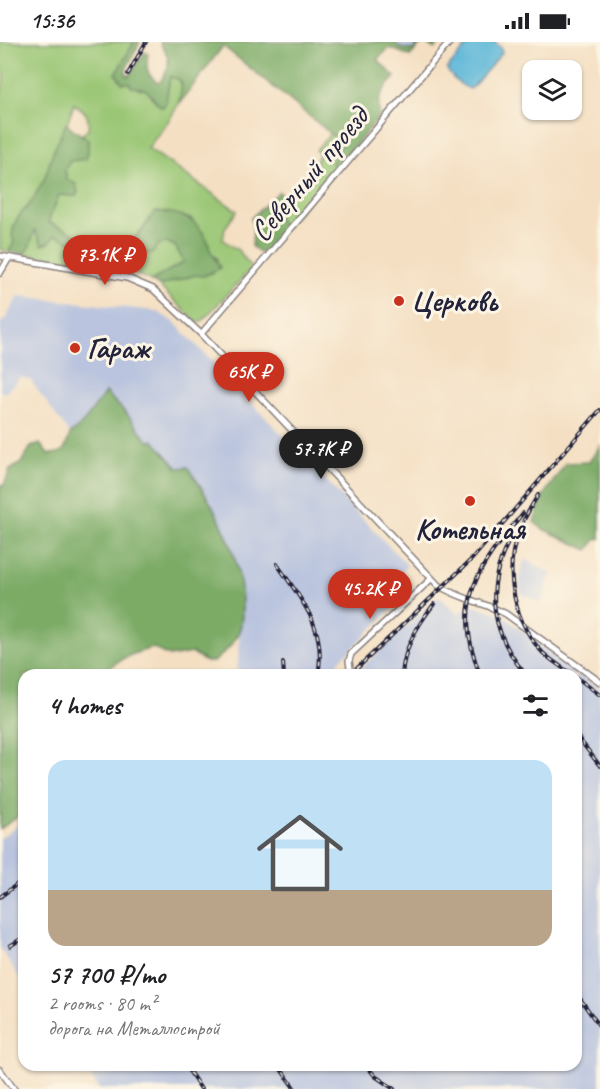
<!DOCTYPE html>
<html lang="en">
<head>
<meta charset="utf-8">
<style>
  body { margin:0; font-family:Caveat,sans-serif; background:#f6f6f6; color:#202124; height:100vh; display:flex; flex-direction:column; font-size:22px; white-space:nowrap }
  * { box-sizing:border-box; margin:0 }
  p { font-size:20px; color:#757577 }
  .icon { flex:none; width:33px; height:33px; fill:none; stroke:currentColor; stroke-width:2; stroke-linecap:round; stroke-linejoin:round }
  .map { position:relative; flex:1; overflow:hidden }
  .details { position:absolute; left:18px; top:627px; width:564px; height:402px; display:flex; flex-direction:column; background:#fff; border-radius:18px; box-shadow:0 2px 4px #0004 }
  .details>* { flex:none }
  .fabs { position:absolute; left:522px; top:18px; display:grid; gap:12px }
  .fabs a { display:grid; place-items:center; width:60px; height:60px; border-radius:12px; background:#fff; box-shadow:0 2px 4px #0004; font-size:30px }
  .price { position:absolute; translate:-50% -51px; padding:0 14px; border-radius:21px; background:#c8321e; color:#fff; font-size:20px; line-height:39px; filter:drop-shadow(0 2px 3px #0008) }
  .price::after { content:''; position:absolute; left:50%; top:36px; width:18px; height:14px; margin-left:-9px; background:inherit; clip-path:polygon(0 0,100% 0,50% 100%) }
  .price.on { background:#222; color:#fff }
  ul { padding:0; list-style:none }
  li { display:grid; align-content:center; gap:12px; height:318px; padding:0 30px }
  li span { display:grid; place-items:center; height:186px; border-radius:18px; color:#555 }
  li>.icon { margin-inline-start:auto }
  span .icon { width:108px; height:108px; fill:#fffc; stroke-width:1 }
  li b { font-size:26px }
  h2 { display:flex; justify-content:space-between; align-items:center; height:72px; padding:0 30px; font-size:26px }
  .status { display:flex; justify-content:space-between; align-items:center; height:42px; padding:0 30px; background:#fff; direction:ltr }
  .status svg { height:16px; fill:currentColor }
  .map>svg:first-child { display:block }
  .industrial { fill:#bac4de }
  .green { fill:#9ac674; stroke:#5e7458; stroke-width:1.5 }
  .forest { fill:#7bab66; stroke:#4e6650; stroke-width:1.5 }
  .water { fill:#5ab6d8; stroke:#3e6c8a; stroke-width:1.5 }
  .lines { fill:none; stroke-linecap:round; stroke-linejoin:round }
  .minor-casing { stroke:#8b807e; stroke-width:8 }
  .minor { stroke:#fff; stroke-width:5 }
  .rail-casing { stroke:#22223b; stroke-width:4 }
  .rail { stroke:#fcf5e5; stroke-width:1.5; stroke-dasharray:4.5; stroke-linecap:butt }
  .poi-dot { fill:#c8321e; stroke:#fcf5e5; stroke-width:2 }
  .labels { text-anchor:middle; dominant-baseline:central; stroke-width:6; stroke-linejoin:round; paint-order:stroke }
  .street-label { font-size:30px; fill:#22223b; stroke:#fcf5e5 }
  .poi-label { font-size:30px; font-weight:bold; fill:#22223b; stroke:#fcf5e5; text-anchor:start }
</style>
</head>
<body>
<div class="status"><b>15:36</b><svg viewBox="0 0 49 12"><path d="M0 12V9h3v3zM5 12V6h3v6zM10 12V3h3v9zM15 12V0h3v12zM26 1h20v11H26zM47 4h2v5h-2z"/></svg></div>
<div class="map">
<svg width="600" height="1047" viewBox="0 0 600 1047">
  <rect width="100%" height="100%" fill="#fcf5e5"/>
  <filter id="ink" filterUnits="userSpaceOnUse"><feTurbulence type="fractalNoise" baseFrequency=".0167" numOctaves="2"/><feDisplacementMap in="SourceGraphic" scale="12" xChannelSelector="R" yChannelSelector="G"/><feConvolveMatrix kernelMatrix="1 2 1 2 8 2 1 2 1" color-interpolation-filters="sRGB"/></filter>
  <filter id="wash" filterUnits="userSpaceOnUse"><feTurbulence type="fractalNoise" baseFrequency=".008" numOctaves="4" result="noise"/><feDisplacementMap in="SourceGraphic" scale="24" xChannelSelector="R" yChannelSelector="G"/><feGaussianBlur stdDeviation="1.35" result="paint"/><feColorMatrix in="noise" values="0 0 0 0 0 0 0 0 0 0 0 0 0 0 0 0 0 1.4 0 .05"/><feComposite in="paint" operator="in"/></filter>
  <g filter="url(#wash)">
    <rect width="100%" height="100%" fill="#f4dfc2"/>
    <g class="industrial">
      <polygon points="394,0 420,0 413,8 401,6"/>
      <polygon points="18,254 156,269 174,280 407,523 399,535 412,548 337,621 346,633 237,633 242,557 229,499 209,456 188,425 178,426 153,398 149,400 127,372 105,350 90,372 78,386 70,392 30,338 21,335 5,351 0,349 0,282 3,278 5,278"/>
      <polygon points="525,517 551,532 541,561 521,551 520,532"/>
      <polygon points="438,555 458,571 475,564 499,571 600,648 600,1047 99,1047 83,1023 576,1023 576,633 359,633 357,630"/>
      <polygon points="24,779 24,942 0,906 0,796"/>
    </g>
    <g class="green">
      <path d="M0,0h134l-16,28 21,19c7,-1 10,3 13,9l14,4 4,-25 9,2c12,20 -20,53 -31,69l89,63 -12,17 -2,12 16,11 13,17 -51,54h-4l-4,-3 -34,-33 36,-11 18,-2 4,-15 -7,-6 -2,-11 -17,-22 -26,-7 -16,6c-4,10 -9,16 -18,21l27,6 9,-3 8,4 9,16 -33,19 -17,-8 -16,-2 2,-8 -12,-12 -5,-1 -7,17 -73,-13 5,-6 7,-18 3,7 11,6 6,-8 8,4 10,-6 -25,-11 11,-27 17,1 2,-4 -11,-12 -2,-10 5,-9 6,-2 12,-19 -6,-6 6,-4c2,-14 -2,-19 -14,-26l-10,29 -11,19 -8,26 -15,26 -11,12 -5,26 -5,10 -9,-2v-154l5,-22 -5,-5z"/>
      <polygon points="332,90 341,96 341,102 332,121 335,128 286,185 281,181 277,170 280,163 310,136 319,112 316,108"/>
    </g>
    <g class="forest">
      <path d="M134,0h6l-14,27v6l3,1 16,-24 3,2c-2,13 -2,20 9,28h3c7,-9 12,-20 5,-31 -2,-3 -4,-5 -5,-9h234l7,6 12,2 7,-8h21l-6,7 -12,-7 -13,14 -20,-8 -13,11 18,18c-11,11 -20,22 -15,39l-45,54 -3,-7 9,-19v-5l-7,-3 -111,-90 -44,58 3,-20 -3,-5 -9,-2 -4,25 -3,5c-8,-3 -9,-10 -16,-16 -4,-4 -10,-3 -16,-4l-1,-4h-8l-6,-9z"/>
      <polygon points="66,82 88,98 88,110 86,117 70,119 65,128 67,138 76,142 78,150 76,154 59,153 48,180 73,191 75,198 73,201 55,193 49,201 42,203 35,188 29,206 23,212 9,210 14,200 12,194 14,183 19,174 30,162 45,136 53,110"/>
      <polygon points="279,150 286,157 277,170 281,181 286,185 263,212 252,205 253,187 251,176"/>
      <path d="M155,170c23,-1 41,6 51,26 3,5 2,10 5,14 3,6 6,7 9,16l-16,8 -9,-1 -36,11 -8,-5 33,-19 -9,-16 -8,-4 -9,3 -6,8 -18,2 -7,-8c5,-8 12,-11 17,-18 4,-7 6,-12 11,-17z"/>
      <polygon points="103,208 108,209 121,221 118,229 96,225"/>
      <path d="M105,350l22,22 22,28 4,-2 25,28 10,-1c28,41 54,88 54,140 0,5 0,12 -1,18 -4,16 -15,26 -27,37h-8l-14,-9c-20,3 -20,7 -38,-5 -19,4 -39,12 -52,27h-78v137l-24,17v-344h4l6,-15 11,-7 10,-16 9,-3 8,10c18,0 17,-6 22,-20 15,-11 25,-27 35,-42z"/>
      <polygon points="600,404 600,497 597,496 588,508 543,487 534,480 543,454 566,421 589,420"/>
    </g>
    <path class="water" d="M470,0h25l6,6 1,5 -31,36c-9,-2 -21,-12 -24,-20z"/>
  </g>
  <g filter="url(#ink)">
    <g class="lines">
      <g class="minor-casing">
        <g id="minor">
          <path d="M0,214l127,22 26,11 48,45 237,251c21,14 46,17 68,29l94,68"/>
          <polyline points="0,231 9,216"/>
          <polyline points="201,292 450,0"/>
          <polyline points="351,633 349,619 351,612 431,537"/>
          <polyline points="0,1028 14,1047"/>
        </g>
      </g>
      <use href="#minor" class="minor"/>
      <g class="rail-casing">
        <g id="rail">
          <polyline points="128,32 146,0"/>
          <path d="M538,453c-8,13 -16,27 -21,41 -13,38 -2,88 26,117 9,8 20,15 30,22"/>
          <path d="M512,493c-28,51 -23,96 14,140"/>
          <path d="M277,522c25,37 50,64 41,111"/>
          <polyline points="283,621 284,633"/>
          <polyline points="350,633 473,516 600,368"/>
          <path d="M402,633c2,-28 15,-49 32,-71"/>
          <path d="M480,633c-28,-75 -4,-105 43,-162"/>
          <polyline points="576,635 600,653"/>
          <polyline points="576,693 600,724"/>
          <polyline points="0,855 24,837"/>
          <polyline points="10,904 24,895"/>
          <polyline points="576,951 600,985"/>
          <polyline points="185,1023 201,1047"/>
          <polyline points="278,1023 295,1047"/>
          <polyline points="366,1023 375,1034 394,1047"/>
        </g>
      </g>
      <use href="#rail" class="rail"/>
    </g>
  </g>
  <g class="poi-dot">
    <circle cx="399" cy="259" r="6"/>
    <circle cx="75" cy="306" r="6"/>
    <circle cx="470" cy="459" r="6"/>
  </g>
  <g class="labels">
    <g class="street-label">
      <text transform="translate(309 132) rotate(-50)">Северный проезд</text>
    </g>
    <g class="poi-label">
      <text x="411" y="259">Церковь</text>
      <text x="87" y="306">Гараж</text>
      <text x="470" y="487" text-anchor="middle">Котельная</text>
    </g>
  </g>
</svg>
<div class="fabs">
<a><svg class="icon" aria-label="layers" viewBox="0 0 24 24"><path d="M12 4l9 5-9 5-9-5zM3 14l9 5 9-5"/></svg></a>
</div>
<b class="price" style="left:105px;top:244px">73.1K ₽</b>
<b class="price" style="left:249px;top:361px">65K ₽</b>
<b class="price on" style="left:321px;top:438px">57.7K ₽</b>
<b class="price" style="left:370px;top:578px">45.2K ₽</b>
<section class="details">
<h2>4 homes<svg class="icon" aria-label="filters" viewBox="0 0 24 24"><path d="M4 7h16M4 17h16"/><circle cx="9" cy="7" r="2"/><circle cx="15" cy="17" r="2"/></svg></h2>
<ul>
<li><span style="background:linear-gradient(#bfe0f5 70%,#b9a48a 0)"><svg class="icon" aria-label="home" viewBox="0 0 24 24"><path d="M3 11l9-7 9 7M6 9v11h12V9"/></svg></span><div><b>57 700 ₽/mo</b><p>2 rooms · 80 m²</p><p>дорога на Металлострой</p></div></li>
</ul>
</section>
</div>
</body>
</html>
